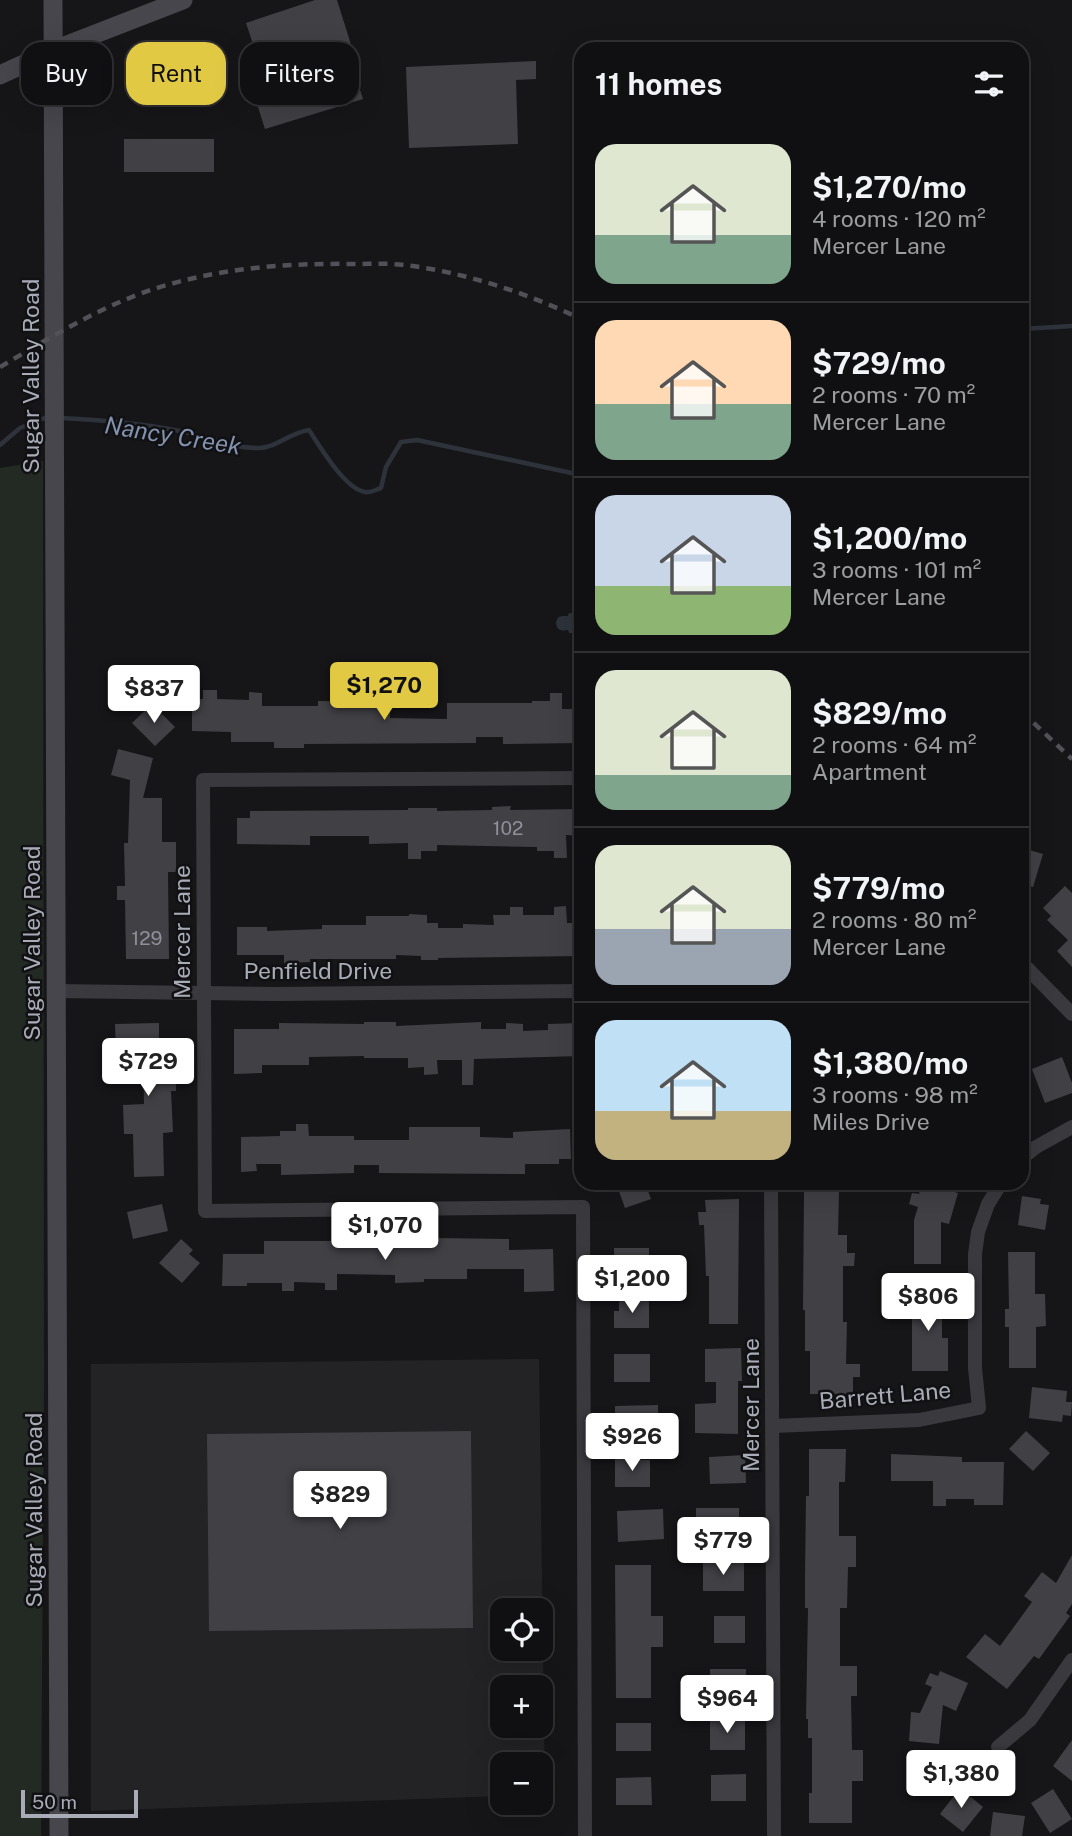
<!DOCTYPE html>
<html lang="en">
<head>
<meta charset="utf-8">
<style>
  body { margin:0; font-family:"Public Sans",sans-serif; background:#1e1e20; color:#f1f3f6; height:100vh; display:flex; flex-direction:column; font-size:26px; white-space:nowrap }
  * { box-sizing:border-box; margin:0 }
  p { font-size:23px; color:#9c9d9f }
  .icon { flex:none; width:38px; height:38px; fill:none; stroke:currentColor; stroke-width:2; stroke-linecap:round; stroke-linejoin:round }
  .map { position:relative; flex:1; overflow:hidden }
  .details { position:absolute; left:574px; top:42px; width:455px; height:1148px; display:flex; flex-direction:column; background:#101012; border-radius:21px; box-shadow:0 7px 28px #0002,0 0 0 2px #303032 }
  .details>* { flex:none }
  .hud { position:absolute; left:21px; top:42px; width:448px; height:63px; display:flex; gap:14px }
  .buttons { position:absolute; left:490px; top:1598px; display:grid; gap:14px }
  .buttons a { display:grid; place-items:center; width:63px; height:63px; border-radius:14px; background:#101012; box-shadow:0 7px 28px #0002,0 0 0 2px #303032; font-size:35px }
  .scale { position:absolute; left:21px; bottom:18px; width:117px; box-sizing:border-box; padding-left:7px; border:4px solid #a9abb7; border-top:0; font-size:19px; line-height:24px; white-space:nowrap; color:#a9abb7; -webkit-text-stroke:5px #111113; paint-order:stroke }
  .price { position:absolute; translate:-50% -60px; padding:0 16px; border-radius:7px; background:#fff; color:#222; font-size:23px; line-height:46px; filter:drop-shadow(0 2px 4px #0008) }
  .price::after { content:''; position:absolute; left:50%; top:42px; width:21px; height:16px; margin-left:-10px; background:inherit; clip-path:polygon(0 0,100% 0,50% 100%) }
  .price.on { background:#e2c944; color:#111 }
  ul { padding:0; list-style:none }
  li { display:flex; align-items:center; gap:21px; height:175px; padding:0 21px }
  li+li { border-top:2px solid #303032 }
  li span { display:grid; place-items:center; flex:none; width:196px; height:140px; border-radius:21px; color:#555 }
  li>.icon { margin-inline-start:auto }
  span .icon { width:84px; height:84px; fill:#fffc; stroke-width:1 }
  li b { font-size:30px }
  h2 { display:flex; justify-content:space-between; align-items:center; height:84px; padding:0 21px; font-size:30px }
  .chip { padding:0 24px; border-radius:21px; background:#101012; box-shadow:0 7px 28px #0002,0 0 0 2px #303032; font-size:24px; line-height:63px }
  .chip.on { background:#e2c944; color:#111 }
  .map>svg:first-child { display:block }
  .built { fill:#232225; fill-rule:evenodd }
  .green { fill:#232a24 }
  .water { fill:#2d323b }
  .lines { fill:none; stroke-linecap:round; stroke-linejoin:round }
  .stream { stroke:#2d323b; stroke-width:4.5 }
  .building { fill:#414045 }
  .street { stroke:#3a393e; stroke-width:14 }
  .secondary { stroke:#46464c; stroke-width:19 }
  .rail { stroke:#515157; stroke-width:4.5; stroke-dasharray:9 7; stroke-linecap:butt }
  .labels { text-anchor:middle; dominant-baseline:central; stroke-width:5; stroke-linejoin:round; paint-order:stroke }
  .number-label { font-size:19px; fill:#8f909a }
  .street-label { font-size:23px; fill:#a9abb7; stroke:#111113 }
  .water-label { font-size:24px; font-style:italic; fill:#8393af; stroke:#111113 }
</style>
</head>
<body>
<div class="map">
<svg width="1072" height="1836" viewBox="0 0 1072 1836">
  <rect width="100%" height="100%" fill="#161618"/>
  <path class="built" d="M539,1359l6,436h-4v-31h-39v32l-411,15v-447zM502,1610h39v38h-39zM502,1687h39v39h-39z"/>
  <polygon class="green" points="43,461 44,1382 41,1836 0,1836 0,468"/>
  <path class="water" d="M569,613h12v20h-12l-1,-3c-6,1 -11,1 -12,-7 1,-8 6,-7 12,-7z"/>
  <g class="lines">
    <g class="stream">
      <polyline points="1022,329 1072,326"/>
      <path d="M60,418c41,2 84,5 124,14 25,5 50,17 75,16 17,0 30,-15 50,-18 11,17 36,59 56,62 6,1 10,-2 16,-4l5,-21 15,-25 16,-2 164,35"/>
      <polyline points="0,445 20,428 47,417"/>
    </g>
  </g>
  <g class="building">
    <polygon points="315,0 337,0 359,70 354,71 363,99 265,129 243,60 257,56 246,23"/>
    <polygon points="536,61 536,79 516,80 518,144 409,148 406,67"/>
    <rect x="124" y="139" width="90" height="33"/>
    <polygon points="203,690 217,690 217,699 249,700 249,692 262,693 262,706 318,706 318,701 378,702 378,695 390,695 390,718 447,719 447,703 532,703 532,701 550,701 550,693 562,693 562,709 581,709 581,743 503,744 503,737 476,737 476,743 304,744 304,748 274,748 274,742 231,742 231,732 192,731 192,699 203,699"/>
    <polygon points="152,704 175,727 155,746 132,723"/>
    <polygon points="118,749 153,758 143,798 162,798 162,842 176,842 176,872 168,872 169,959 126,959 125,900 117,900 117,886 125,886 124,843 128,843 130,780 111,775"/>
    <polygon points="511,806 510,810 581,809 581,836 566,835 567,858 554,858 554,851 537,851 537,847 437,845 437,851 421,851 421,859 408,859 408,843 369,844 369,836 310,836 310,845 237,844 237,818 250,818 250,811 408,810 408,808 437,808 437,811 492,810 492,807"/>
    <polygon points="1022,848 1043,854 1033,887 1022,884"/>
    <polygon points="1065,886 1072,893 1072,967 1057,951 1068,940 1047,920 1051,916 1043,908"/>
    <polygon points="566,906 567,923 581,923 581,956 438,958 438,960 421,960 421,956 396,955 396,959 310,959 310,962 284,963 284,955 237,955 237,927 267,927 267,931 322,929 322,925 366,925 366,916 409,916 409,914 427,915 427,923 438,923 438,928 463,928 463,924 494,925 493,915 510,915 510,907 523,907 523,915 554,915 554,907"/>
    <polygon points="364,1022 396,1022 396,1026 481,1022 481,1029 506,1029 506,1023 523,1024 523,1031 548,1030 548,1024 581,1023 581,1056 474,1059 473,1085 462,1085 462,1060 437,1060 438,1074 424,1075 424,1067 408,1068 408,1058 364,1058 364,1056 309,1057 309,1065 262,1065 262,1073 234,1074 234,1029 279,1029 279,1023 364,1024"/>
    <polygon points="159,1023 159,1065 176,1065 176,1091 171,1091 173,1132 163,1133 164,1176 134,1177 133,1134 124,1134 123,1105 144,1104 143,1054 116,1054 115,1024"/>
    <polygon points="1062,1057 1072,1083 1072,1093 1045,1103 1032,1069"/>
    <polygon points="296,1124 308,1124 309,1136 354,1136 354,1140 409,1140 409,1127 480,1127 480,1137 513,1138 513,1132 570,1129 571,1159 559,1159 559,1164 525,1164 525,1174 379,1173 379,1165 354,1165 354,1173 281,1175 281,1164 256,1164 257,1171 241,1172 241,1137 280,1136 280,1131 296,1131"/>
    <polygon points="616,1183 645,1183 651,1199 625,1208"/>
    <polygon points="922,1183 958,1193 949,1224 941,1222 941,1264 914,1264 914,1220 918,1207 909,1204 912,1193 919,1194"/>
    <polygon points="804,1192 839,1192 838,1235 847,1235 847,1253 855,1253 854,1266 843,1266 843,1322 847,1322 846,1364 860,1364 860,1377 853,1377 853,1394 810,1394 810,1351 805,1351 805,1310 803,1310"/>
    <polygon points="1022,1196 1041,1199 1040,1204 1049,1205 1045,1230 1018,1225"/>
    <polygon points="739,1199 738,1324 709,1324 709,1276 706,1276 704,1225 699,1225 698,1212 706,1212 705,1200"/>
    <polygon points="162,1204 168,1231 133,1239 127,1212"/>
    <polygon points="435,1238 509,1239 509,1250 553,1249 554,1291 524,1292 524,1269 467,1269 467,1279 424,1279 424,1282 395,1283 395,1275 337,1274 337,1290 325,1290 325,1283 294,1282 294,1291 282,1291 282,1283 247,1283 247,1286 222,1286 223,1254 264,1254 264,1241 381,1241 435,1240"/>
    <polygon points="181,1239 193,1250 189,1254 200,1263 182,1283 159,1263"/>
    <rect x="614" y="1248" width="35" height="28"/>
    <polygon points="1008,1252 1035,1252 1035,1294 1045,1294 1046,1326 1036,1327 1036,1368 1009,1368 1009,1327 1005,1327 1005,1309 1009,1309"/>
    <polygon points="909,1293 942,1294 942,1338 948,1338 948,1371 912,1371 912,1319 909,1319"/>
    <polygon points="619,1300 649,1300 649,1328 614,1328 614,1311 619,1311"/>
    <polygon points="741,1348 742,1381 738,1381 738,1434 695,1433 695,1404 716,1403 716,1382 705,1382 705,1349"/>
    <rect x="614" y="1354" width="36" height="28"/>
    <polygon points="1032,1387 1067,1391 1066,1402 1072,1402 1071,1416 1063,1415 1062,1422 1029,1418"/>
    <polygon points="658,1405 658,1417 664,1417 664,1433 615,1435 615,1406"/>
    <polygon points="471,1431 473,1628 209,1631 207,1434"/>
    <polygon points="1026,1431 1050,1453 1033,1471 1009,1449"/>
    <polygon points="809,1449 846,1449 845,1482 839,1482 839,1536 856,1536 856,1567 848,1567 847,1608 840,1608 840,1666 857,1666 857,1696 851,1696 852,1750 863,1750 863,1781 852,1781 852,1823 809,1823 809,1793 812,1793 812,1738 808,1738 808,1719 806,1719 808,1608 805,1608 805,1579 806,1496 809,1496"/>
    <polygon points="891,1454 962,1457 962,1462 1004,1462 1003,1505 974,1505 974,1499 946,1499 946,1506 933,1506 933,1481 891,1481"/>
    <polygon points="745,1455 746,1483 710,1484 709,1457"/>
    <polygon points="615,1459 650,1460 650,1487 615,1487"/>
    <polygon points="696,1508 739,1508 739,1538 696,1539"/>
    <polygon points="663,1509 664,1539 618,1542 617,1511"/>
    <polygon points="1072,1555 1072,1604 1066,1613 1070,1616 1039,1659 1034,1656 1007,1689 966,1657 985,1634 1000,1646 1032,1602 1024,1596 1042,1572 1056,1583"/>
    <rect x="703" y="1562" width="41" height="29"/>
    <polygon points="615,1565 651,1565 651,1616 663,1616 663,1647 651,1647 651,1698 616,1698"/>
    <rect x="714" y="1616" width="31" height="27"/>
    <polygon points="710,1669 746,1669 746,1696 710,1695"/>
    <polygon points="940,1671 968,1683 956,1711 943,1705 939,1744 909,1741 911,1712 920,1713 932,1687 925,1684 930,1673 938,1676"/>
    <rect x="710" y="1720" width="35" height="30"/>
    <rect x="616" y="1723" width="35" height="28"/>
    <polygon points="1072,1740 1072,1781 1053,1766"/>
    <polygon points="942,1758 944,1767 951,1766 955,1780 923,1788 916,1765"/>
    <polygon points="746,1774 746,1801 711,1801 711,1775"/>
    <polygon points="651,1777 652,1805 616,1805 616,1778"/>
    <polygon points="960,1788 983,1807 963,1832 940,1814"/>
    <polygon points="1053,1789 1072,1819 1050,1833 1031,1803"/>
    <polygon points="993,1812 1025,1816 1022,1836 990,1836"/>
  </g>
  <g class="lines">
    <g class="street">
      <polyline points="581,778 203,780 205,1211 583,1207 585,1836"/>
      <polyline points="1022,963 1072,1014"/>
      <polyline points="56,991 276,994 581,991"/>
      <polyline points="1022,1158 1036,1147 1072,1127"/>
      <polyline points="771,1183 774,1836"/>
      <polyline points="773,1426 919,1420 979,1408 975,1368 975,1254 978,1232 988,1204 1001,1183"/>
      <polyline points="998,1747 1030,1720 1072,1660"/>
    </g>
    <g class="secondary">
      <polyline points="53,0 59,1836"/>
      <polyline points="0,75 54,50 183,0"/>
    </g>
    <g class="rail">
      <path d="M0,367c53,-31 107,-65 167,-82 62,-18 125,-22 189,-21 16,0 32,-1 48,1 60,7 123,28 177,54"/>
      <polyline points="1022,712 1072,759"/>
    </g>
  </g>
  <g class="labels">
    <g class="number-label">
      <text x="508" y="828">102</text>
      <text x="147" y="938">129</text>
    </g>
    <g class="street-label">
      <text transform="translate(30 376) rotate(-90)">Sugar Valley Road</text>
      <text transform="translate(181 932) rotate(-90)">Mercer Lane</text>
      <text transform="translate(31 943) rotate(-90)">Sugar Valley Road</text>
      <text x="318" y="970">Penfield Drive</text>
      <text transform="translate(885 1395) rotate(-5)">Barrett Lane</text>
      <text transform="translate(750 1405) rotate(-90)">Mercer Lane</text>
      <text transform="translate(33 1510) rotate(-90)">Sugar Valley Road</text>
    </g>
    <g class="water-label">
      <text transform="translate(173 435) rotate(9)">Nancy Creek</text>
    </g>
  </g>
</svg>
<div class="buttons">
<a><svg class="icon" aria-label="locate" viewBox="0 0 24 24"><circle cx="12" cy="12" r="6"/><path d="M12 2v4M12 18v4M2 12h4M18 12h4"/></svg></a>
<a>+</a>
<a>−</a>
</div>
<div class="scale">50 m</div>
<b class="price on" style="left:384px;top:722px">$1,270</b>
<b class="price" style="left:154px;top:725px">$837</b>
<b class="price" style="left:148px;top:1098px">$729</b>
<b class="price" style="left:385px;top:1262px">$1,070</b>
<b class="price" style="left:632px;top:1315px">$1,200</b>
<b class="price" style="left:928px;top:1333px">$806</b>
<b class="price" style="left:632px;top:1473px">$926</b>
<b class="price" style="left:340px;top:1531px">$829</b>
<b class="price" style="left:723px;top:1577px">$779</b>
<b class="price" style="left:727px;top:1735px">$964</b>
<b class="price" style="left:961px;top:1810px">$1,380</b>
<div class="hud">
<a class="chip">Buy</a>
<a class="chip on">Rent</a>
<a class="chip">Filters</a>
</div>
<section class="details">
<h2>11 homes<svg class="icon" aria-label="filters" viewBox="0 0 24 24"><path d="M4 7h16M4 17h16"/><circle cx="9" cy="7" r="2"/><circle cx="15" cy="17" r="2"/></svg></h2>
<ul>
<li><span style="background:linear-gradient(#dfe7d0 65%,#7fa58c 0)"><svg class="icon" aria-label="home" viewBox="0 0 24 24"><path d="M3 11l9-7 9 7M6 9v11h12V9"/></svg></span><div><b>$1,270/mo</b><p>4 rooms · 120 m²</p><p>Mercer Lane</p></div></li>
<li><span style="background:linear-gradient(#ffd9b3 60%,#7fa58c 0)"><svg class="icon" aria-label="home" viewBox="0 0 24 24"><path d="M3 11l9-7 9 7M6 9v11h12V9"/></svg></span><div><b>$729/mo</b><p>2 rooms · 70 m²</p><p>Mercer Lane</p></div></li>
<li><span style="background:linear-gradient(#c9d6e8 65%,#8fb573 0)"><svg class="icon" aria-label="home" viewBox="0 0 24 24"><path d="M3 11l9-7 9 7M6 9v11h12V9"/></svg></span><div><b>$1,200/mo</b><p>3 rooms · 101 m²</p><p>Mercer Lane</p></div></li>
<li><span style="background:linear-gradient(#dfe7d0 75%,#7fa58c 0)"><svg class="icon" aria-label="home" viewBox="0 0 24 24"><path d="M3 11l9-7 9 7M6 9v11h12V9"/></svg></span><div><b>$829/mo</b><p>2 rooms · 64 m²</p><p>Apartment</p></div></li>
<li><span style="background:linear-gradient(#dfe7d0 60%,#9aa5b1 0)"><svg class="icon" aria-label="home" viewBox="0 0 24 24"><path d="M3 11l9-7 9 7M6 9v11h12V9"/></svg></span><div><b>$779/mo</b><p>2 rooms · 80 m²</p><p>Mercer Lane</p></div></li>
<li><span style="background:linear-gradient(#bfe0f5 65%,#c2b280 0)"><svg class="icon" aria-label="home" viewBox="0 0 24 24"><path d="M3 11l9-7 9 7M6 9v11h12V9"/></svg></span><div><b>$1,380/mo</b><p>3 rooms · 98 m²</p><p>Miles Drive</p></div></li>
</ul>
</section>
</div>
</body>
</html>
